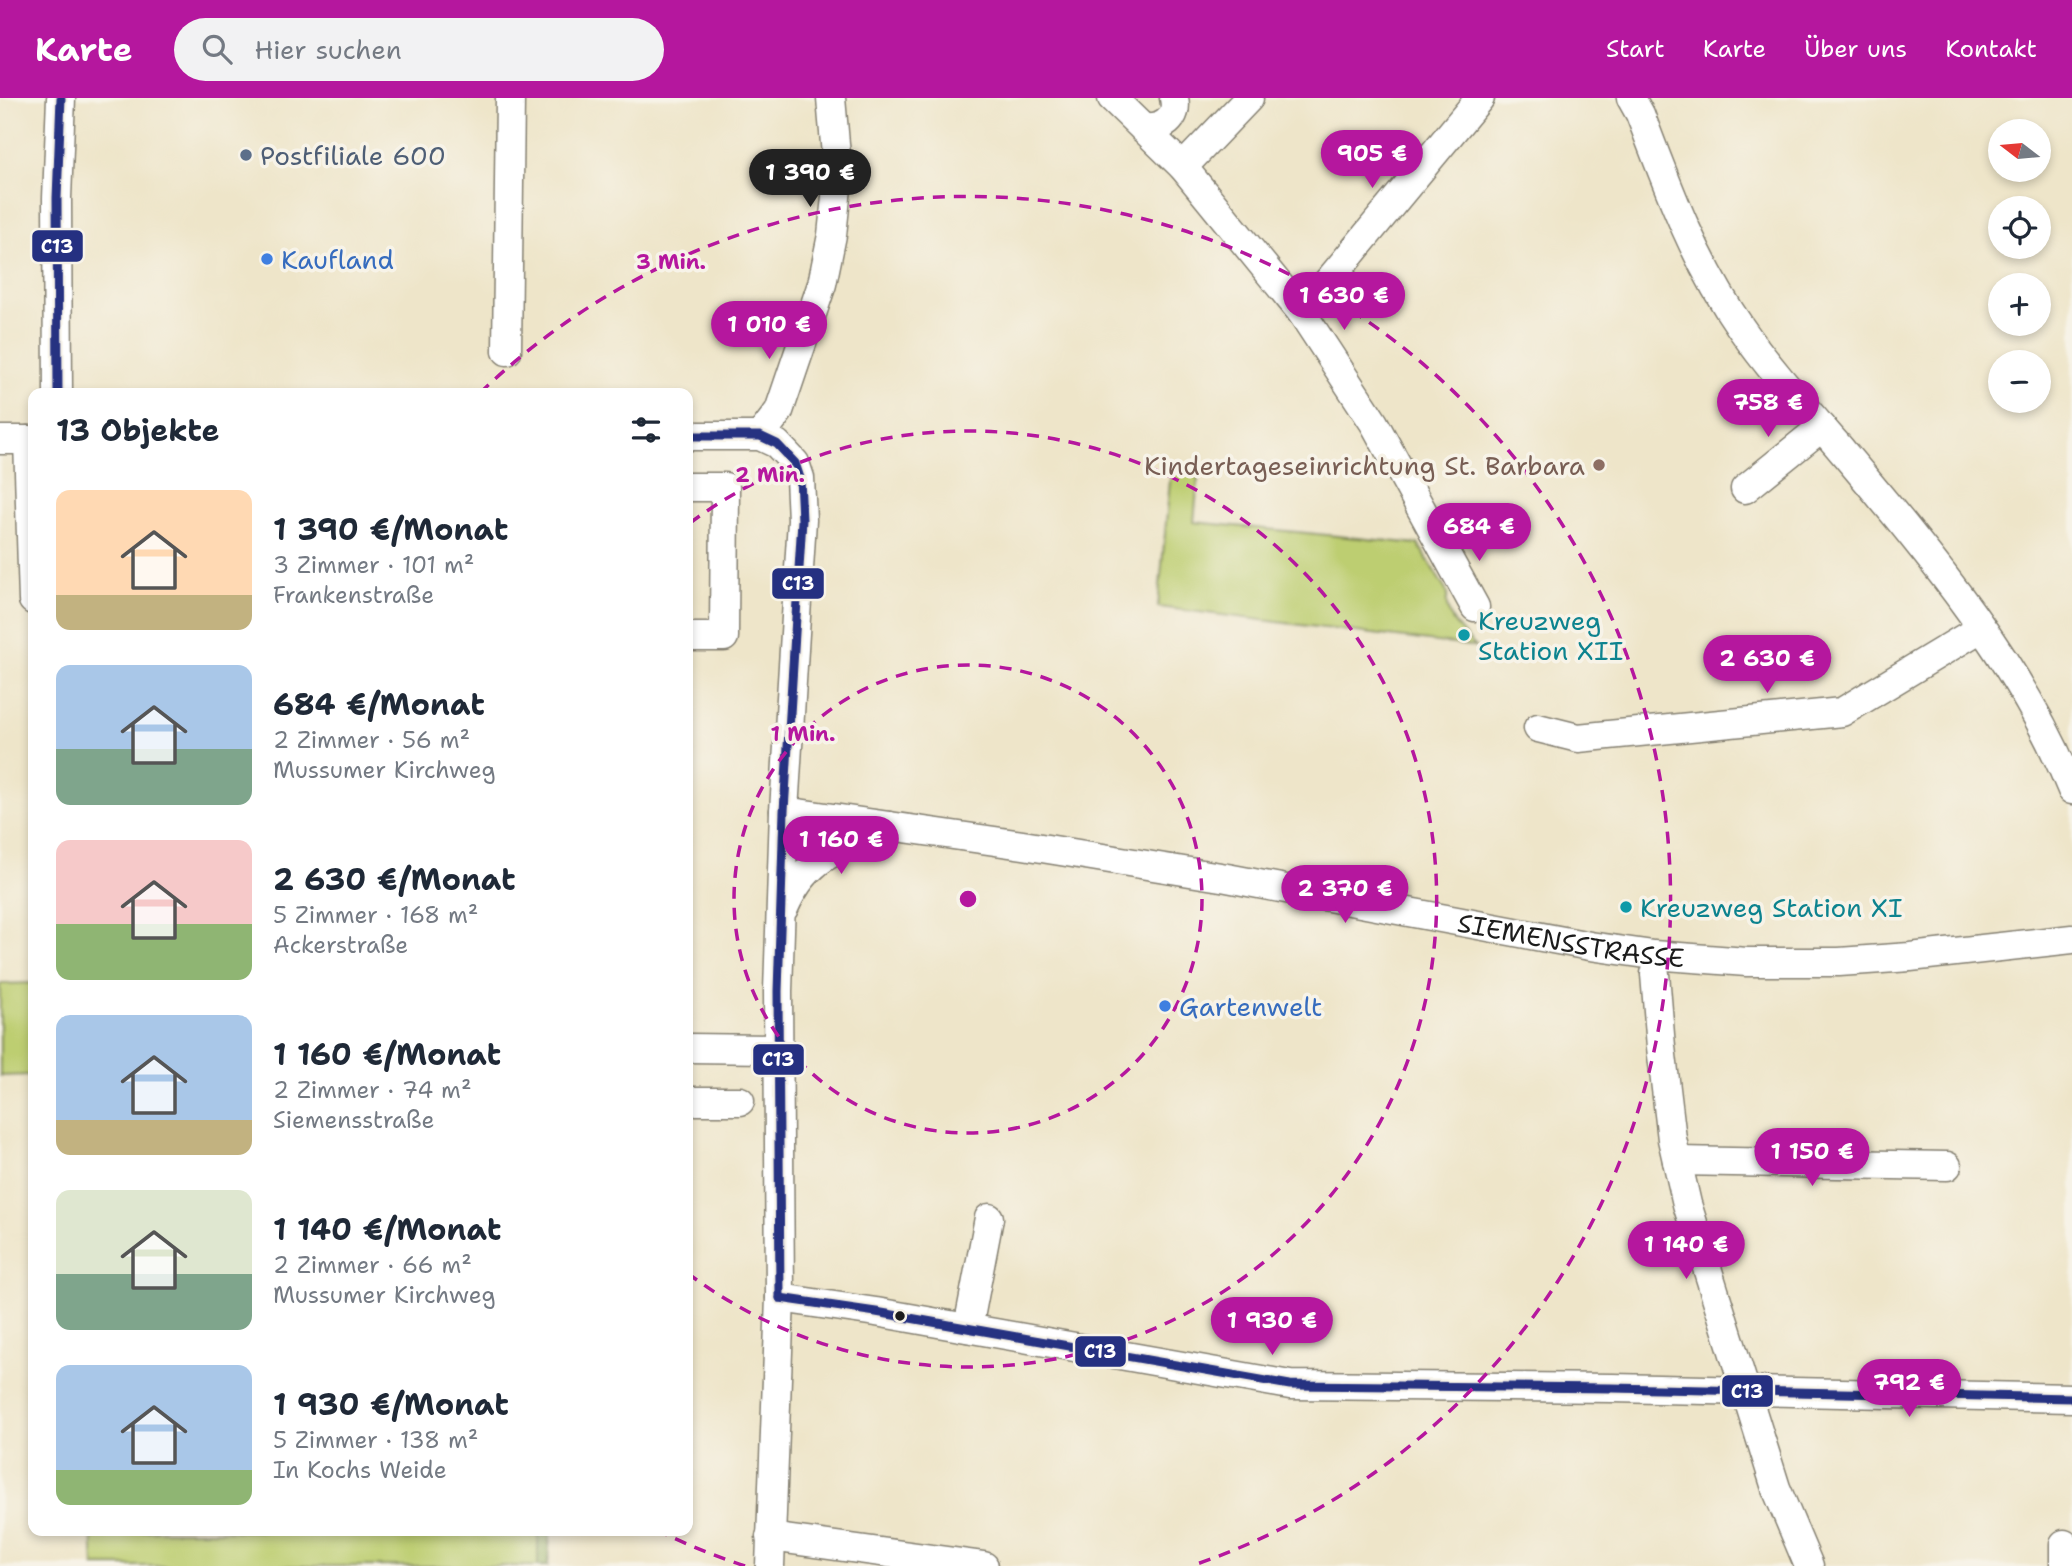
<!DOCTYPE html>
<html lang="de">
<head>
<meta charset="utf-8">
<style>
  body { margin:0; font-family:"Shantell Sans",sans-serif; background:#f2f2f3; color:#1f2937; height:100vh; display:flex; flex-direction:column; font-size:26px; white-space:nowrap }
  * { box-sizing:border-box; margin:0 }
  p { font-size:23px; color:#747a83 }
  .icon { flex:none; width:38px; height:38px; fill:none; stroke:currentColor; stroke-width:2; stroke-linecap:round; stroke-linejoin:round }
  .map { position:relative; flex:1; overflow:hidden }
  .details { position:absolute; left:28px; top:290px; width:665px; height:1148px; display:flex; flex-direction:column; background:#fff; border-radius:14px; box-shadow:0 4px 10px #0003 }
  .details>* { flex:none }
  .needle { width:46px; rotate:286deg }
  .fabs { position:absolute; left:1988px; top:21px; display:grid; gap:14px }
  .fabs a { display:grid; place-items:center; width:63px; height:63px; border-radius:50%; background:#fff; box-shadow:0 4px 10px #0003; font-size:35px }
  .price { position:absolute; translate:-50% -60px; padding:0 16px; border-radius:24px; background:#b5179e; color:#fff; font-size:23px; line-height:46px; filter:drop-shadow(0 2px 4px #0008) }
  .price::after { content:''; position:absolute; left:50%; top:42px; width:21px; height:16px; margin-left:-10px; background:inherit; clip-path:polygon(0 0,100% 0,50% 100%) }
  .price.on { background:#222; color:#fff }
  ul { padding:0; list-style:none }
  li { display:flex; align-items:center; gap:21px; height:175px; padding:0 28px }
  li span { display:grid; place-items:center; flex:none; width:196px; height:140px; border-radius:14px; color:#555 }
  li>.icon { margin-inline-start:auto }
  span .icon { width:84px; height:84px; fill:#fffc; stroke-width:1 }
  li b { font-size:30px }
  h2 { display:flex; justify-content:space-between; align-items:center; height:84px; padding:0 28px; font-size:30px }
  header { display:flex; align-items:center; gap:42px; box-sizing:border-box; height:98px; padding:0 35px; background:#b5179e; color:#fff }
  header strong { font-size:33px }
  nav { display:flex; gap:38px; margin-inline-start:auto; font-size:24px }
  .search { width:490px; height:63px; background:#f2f2f3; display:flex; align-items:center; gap:18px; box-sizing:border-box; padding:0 24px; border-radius:38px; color:#747a83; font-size:26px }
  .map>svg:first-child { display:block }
  .green { fill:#bdce71; stroke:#6c7546; stroke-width:2 }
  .forest { fill:#96b163; stroke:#596640; stroke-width:2 }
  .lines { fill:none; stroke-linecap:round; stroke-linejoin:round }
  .minor-casing { stroke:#858072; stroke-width:31 }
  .minor { stroke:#fff; stroke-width:28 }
  .bus-1-casing { stroke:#f7f3e8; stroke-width:14 }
  .bus-1 { stroke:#253081; stroke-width:9 }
  .ring { fill:none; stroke:#b5179e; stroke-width:3.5; stroke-dasharray:12 9 }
  .service-dot { fill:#5c6f8a; stroke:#f7f3e8; stroke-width:2.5 }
  .shop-dot { fill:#3f7fe0; stroke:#f7f3e8; stroke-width:2.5 }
  .education-dot { fill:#8d6e63; stroke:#f7f3e8; stroke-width:2.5 }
  .culture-dot { fill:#0f9aa8; stroke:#f7f3e8; stroke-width:2.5 }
  .bus-dot { fill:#1c1c1c; stroke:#f7f3e8; stroke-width:2.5 }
  .labels { text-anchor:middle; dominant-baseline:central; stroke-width:7; stroke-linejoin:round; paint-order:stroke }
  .service-label { font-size:26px; fill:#4e5e75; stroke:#f7f3e8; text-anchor:start }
  .shop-label { font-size:26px; fill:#366cbe; stroke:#f7f3e8; text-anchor:start }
  .education-label { font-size:26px; fill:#785e54; stroke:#f7f3e8; text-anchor:end }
  .culture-label { font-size:26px; fill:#0d838f; stroke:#f7f3e8; text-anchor:start }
  .street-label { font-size:26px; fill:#1c1c1c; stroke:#f7f3e8 }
  .centre { fill:#b5179e; stroke:#f7f3e8; stroke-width:3.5 }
  .ring-label { font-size:21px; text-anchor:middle; font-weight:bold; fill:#b5179e; stroke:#f7f3e8; stroke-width:7; stroke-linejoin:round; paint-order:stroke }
  .line-badge { stroke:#f7f3e8; stroke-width:2.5 }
  .badge-label { font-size:19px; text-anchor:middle; font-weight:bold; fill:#fff }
</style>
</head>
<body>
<header>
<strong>Karte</strong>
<div class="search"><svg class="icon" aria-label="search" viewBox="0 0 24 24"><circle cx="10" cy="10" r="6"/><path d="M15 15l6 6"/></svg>Hier suchen</div>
<nav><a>Start</a><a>Karte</a><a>Über uns</a><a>Kontakt</a></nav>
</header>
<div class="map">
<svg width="2072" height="1468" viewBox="0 0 2072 1468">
  <rect width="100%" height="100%" fill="#f7f3e8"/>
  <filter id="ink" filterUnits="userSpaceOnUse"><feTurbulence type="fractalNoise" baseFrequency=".0143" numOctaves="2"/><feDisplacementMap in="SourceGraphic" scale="14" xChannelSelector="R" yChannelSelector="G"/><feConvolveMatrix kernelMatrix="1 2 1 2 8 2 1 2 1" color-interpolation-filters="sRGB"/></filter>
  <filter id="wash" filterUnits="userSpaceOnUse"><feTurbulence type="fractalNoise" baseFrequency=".00686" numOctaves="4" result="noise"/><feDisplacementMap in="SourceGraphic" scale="28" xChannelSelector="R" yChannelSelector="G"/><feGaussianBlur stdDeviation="1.57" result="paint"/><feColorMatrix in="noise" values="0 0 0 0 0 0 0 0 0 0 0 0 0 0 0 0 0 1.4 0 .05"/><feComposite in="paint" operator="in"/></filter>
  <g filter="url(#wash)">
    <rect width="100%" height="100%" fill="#eee5c9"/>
    <g class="green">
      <path d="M1171,372l20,2 7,7 -4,43 224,22 30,50c-7,21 15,39 28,53l-318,-40z"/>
      <polygon points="33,885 33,977 0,978 0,886"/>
      <polygon points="92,1433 538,1433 538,1468 94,1468"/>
    </g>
    <polygon class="forest" points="538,1433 550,1433 548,1468 538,1468"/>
  </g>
  <g filter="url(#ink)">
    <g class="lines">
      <g class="minor-casing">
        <g id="minor">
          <polyline points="1112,0 1183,69 1302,215 1374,325 1475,509"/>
          <path d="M1631,0l9,16c28,74 55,148 101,214 29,42 64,80 97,118 89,106 182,215 234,344"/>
          <path d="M1143,30c19,2 36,-9 31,-30"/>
          <polyline points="1183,69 1249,0"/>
          <polyline points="1302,215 1480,0"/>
          <polyline points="507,253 510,0"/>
          <polyline points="58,296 57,100 61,0"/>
          <polyline points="688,338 760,338 777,346 795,365 800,380 802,422 784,713 778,893 780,1200 770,1468"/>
          <polyline points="760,338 779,313 822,186 832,137 838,80 831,0"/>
          <polyline points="0,342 33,342"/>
          <polyline points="28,342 33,502"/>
          <polyline points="688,389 725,389 724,539 688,539"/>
          <polyline points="1745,391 1822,329"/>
          <polyline points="1538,630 1578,640 1842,614 1981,530"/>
          <path id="s1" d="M784,713l239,34 204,33 363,68 63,9 94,7h92l71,-5 162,-18"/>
          <path d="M784,810c23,-53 56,-59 105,-82"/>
          <polyline points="1655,876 1661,949 1672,1041 1687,1106 1776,1390 1809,1468"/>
          <polyline points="688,950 778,951"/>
          <polyline points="688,1003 740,1003"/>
          <polyline points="1677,1063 1947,1068"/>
          <polyline points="780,1200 876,1214 1290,1287 1612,1290 2072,1300"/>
          <polyline points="968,1230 989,1120"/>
          <polyline points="770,1439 984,1468"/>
          <polyline points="2064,1446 2064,1468"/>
        </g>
      </g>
      <use href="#minor" class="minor"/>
      <g class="bus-1-casing">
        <g id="bus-1">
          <polyline points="58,296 57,100 61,0"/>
          <polyline points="688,338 760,338 777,346 795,365 800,380 802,422 784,713 778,893 780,1200"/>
          <polyline points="780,1200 876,1214 1290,1287 1612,1290 2072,1300"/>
        </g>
      </g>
      <use href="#bus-1" class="bus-1"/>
    </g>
  </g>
  <g class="ring">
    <circle cx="968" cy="801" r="234"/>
    <path d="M690 425A468 468 0 1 1 690 1177"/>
    <path d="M745 1468A703 703 0 0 1 665 1436M480 295A703 703 0 1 1 1191 1468"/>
  </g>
  <circle class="service-dot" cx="246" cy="57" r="7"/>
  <g class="shop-dot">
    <circle cx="267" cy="161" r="7"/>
    <circle cx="1165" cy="908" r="7"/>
  </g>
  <circle class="education-dot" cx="1599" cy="367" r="7"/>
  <g class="culture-dot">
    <circle cx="1464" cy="537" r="7"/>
    <circle cx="1626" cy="809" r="7"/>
  </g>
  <circle class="bus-dot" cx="900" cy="1218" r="6"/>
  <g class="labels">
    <g class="service-label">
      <text x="260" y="57">Postfiliale 600</text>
    </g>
    <g class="shop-label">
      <text x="281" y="161">Kaufland</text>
      <text x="1179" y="908">Gartenwelt</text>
    </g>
    <g class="education-label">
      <text x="1585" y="367">Kindertageseinrichtung St. Barbara</text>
    </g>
    <g class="culture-label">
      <text x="1478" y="522">Kreuzweg<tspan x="1478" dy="30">Station XII</tspan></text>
      <text x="1640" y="809">Kreuzweg Station XI</text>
    </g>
    <g class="street-label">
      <text stroke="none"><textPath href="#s1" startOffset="798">SIEMENSSTRASSE</textPath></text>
    </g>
  </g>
  <circle cx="968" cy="801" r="10" class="centre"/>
  <g class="ring-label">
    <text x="671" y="171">3 Min.</text>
    <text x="770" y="384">2 Min.</text>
    <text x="803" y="643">1 Min.</text>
  </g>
  <g class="line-badge">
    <rect x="31" y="131" width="53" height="34" rx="7" fill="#253081"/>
    <rect x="771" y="469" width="54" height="33" rx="7" fill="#253081"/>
    <rect x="752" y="945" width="53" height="33" rx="7" fill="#253081"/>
    <rect x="1074" y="1237" width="53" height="33" rx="7" fill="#253081"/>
    <rect x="1721" y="1276" width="53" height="34" rx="7" fill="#253081"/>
  </g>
  <g class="badge-label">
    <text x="57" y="155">C13</text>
    <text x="798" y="492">C13</text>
    <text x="778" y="968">C13</text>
    <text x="1100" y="1260">C13</text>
    <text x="1747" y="1300">C13</text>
  </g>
</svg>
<div class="fabs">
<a><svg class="needle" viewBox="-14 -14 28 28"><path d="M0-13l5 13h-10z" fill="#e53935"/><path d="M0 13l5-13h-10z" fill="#747a83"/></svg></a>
<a><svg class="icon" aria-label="locate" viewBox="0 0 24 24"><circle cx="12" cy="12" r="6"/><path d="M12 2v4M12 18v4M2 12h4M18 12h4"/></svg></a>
<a>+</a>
<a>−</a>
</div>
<b class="price" style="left:1372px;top:92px">905 €</b>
<b class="price on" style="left:810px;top:111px">1 390 €</b>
<b class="price" style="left:1344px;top:234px">1 630 €</b>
<b class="price" style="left:769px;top:263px">1 010 €</b>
<b class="price" style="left:1768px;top:341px">758 €</b>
<b class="price" style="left:1479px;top:465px">684 €</b>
<b class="price" style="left:1767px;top:597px">2 630 €</b>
<b class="price" style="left:841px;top:778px">1 160 €</b>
<b class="price" style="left:1345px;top:827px">2 370 €</b>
<b class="price" style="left:1812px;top:1090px">1 150 €</b>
<b class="price" style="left:1686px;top:1183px">1 140 €</b>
<b class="price" style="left:1272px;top:1259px">1 930 €</b>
<b class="price" style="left:1909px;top:1321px">792 €</b>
<section class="details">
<h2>13 Objekte<svg class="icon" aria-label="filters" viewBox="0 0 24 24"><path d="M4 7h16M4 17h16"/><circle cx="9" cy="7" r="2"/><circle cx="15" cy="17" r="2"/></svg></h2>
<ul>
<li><span style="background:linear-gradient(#ffd9b3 75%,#c2b280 0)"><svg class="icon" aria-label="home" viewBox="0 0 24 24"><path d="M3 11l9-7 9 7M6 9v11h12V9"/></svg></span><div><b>1 390 €/Monat</b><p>3 Zimmer · 101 m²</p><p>Frankenstraße</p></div></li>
<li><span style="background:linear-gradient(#a9c7e8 60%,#7fa58c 0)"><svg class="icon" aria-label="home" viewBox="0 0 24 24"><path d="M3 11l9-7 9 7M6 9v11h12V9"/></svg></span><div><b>684 €/Monat</b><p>2 Zimmer · 56 m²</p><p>Mussumer Kirchweg</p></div></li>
<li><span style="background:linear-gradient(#f6c9c9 60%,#8fb573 0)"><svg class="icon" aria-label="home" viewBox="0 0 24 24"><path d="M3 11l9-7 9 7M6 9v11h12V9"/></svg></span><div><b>2 630 €/Monat</b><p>5 Zimmer · 168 m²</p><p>Ackerstraße</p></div></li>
<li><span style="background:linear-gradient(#a9c7e8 75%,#c2b280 0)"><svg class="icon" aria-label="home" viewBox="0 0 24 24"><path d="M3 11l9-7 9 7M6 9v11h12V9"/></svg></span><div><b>1 160 €/Monat</b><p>2 Zimmer · 74 m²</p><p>Siemensstraße</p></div></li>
<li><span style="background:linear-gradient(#dfe7d0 60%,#7fa58c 0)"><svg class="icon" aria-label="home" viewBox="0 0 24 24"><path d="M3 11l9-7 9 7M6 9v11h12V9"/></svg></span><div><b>1 140 €/Monat</b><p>2 Zimmer · 66 m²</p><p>Mussumer Kirchweg</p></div></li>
<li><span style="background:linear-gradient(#a9c7e8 75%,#8fb573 0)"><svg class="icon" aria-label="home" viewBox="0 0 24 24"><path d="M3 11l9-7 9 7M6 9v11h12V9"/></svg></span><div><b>1 930 €/Monat</b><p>5 Zimmer · 138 m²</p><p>In Kochs Weide</p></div></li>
</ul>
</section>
</div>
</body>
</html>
